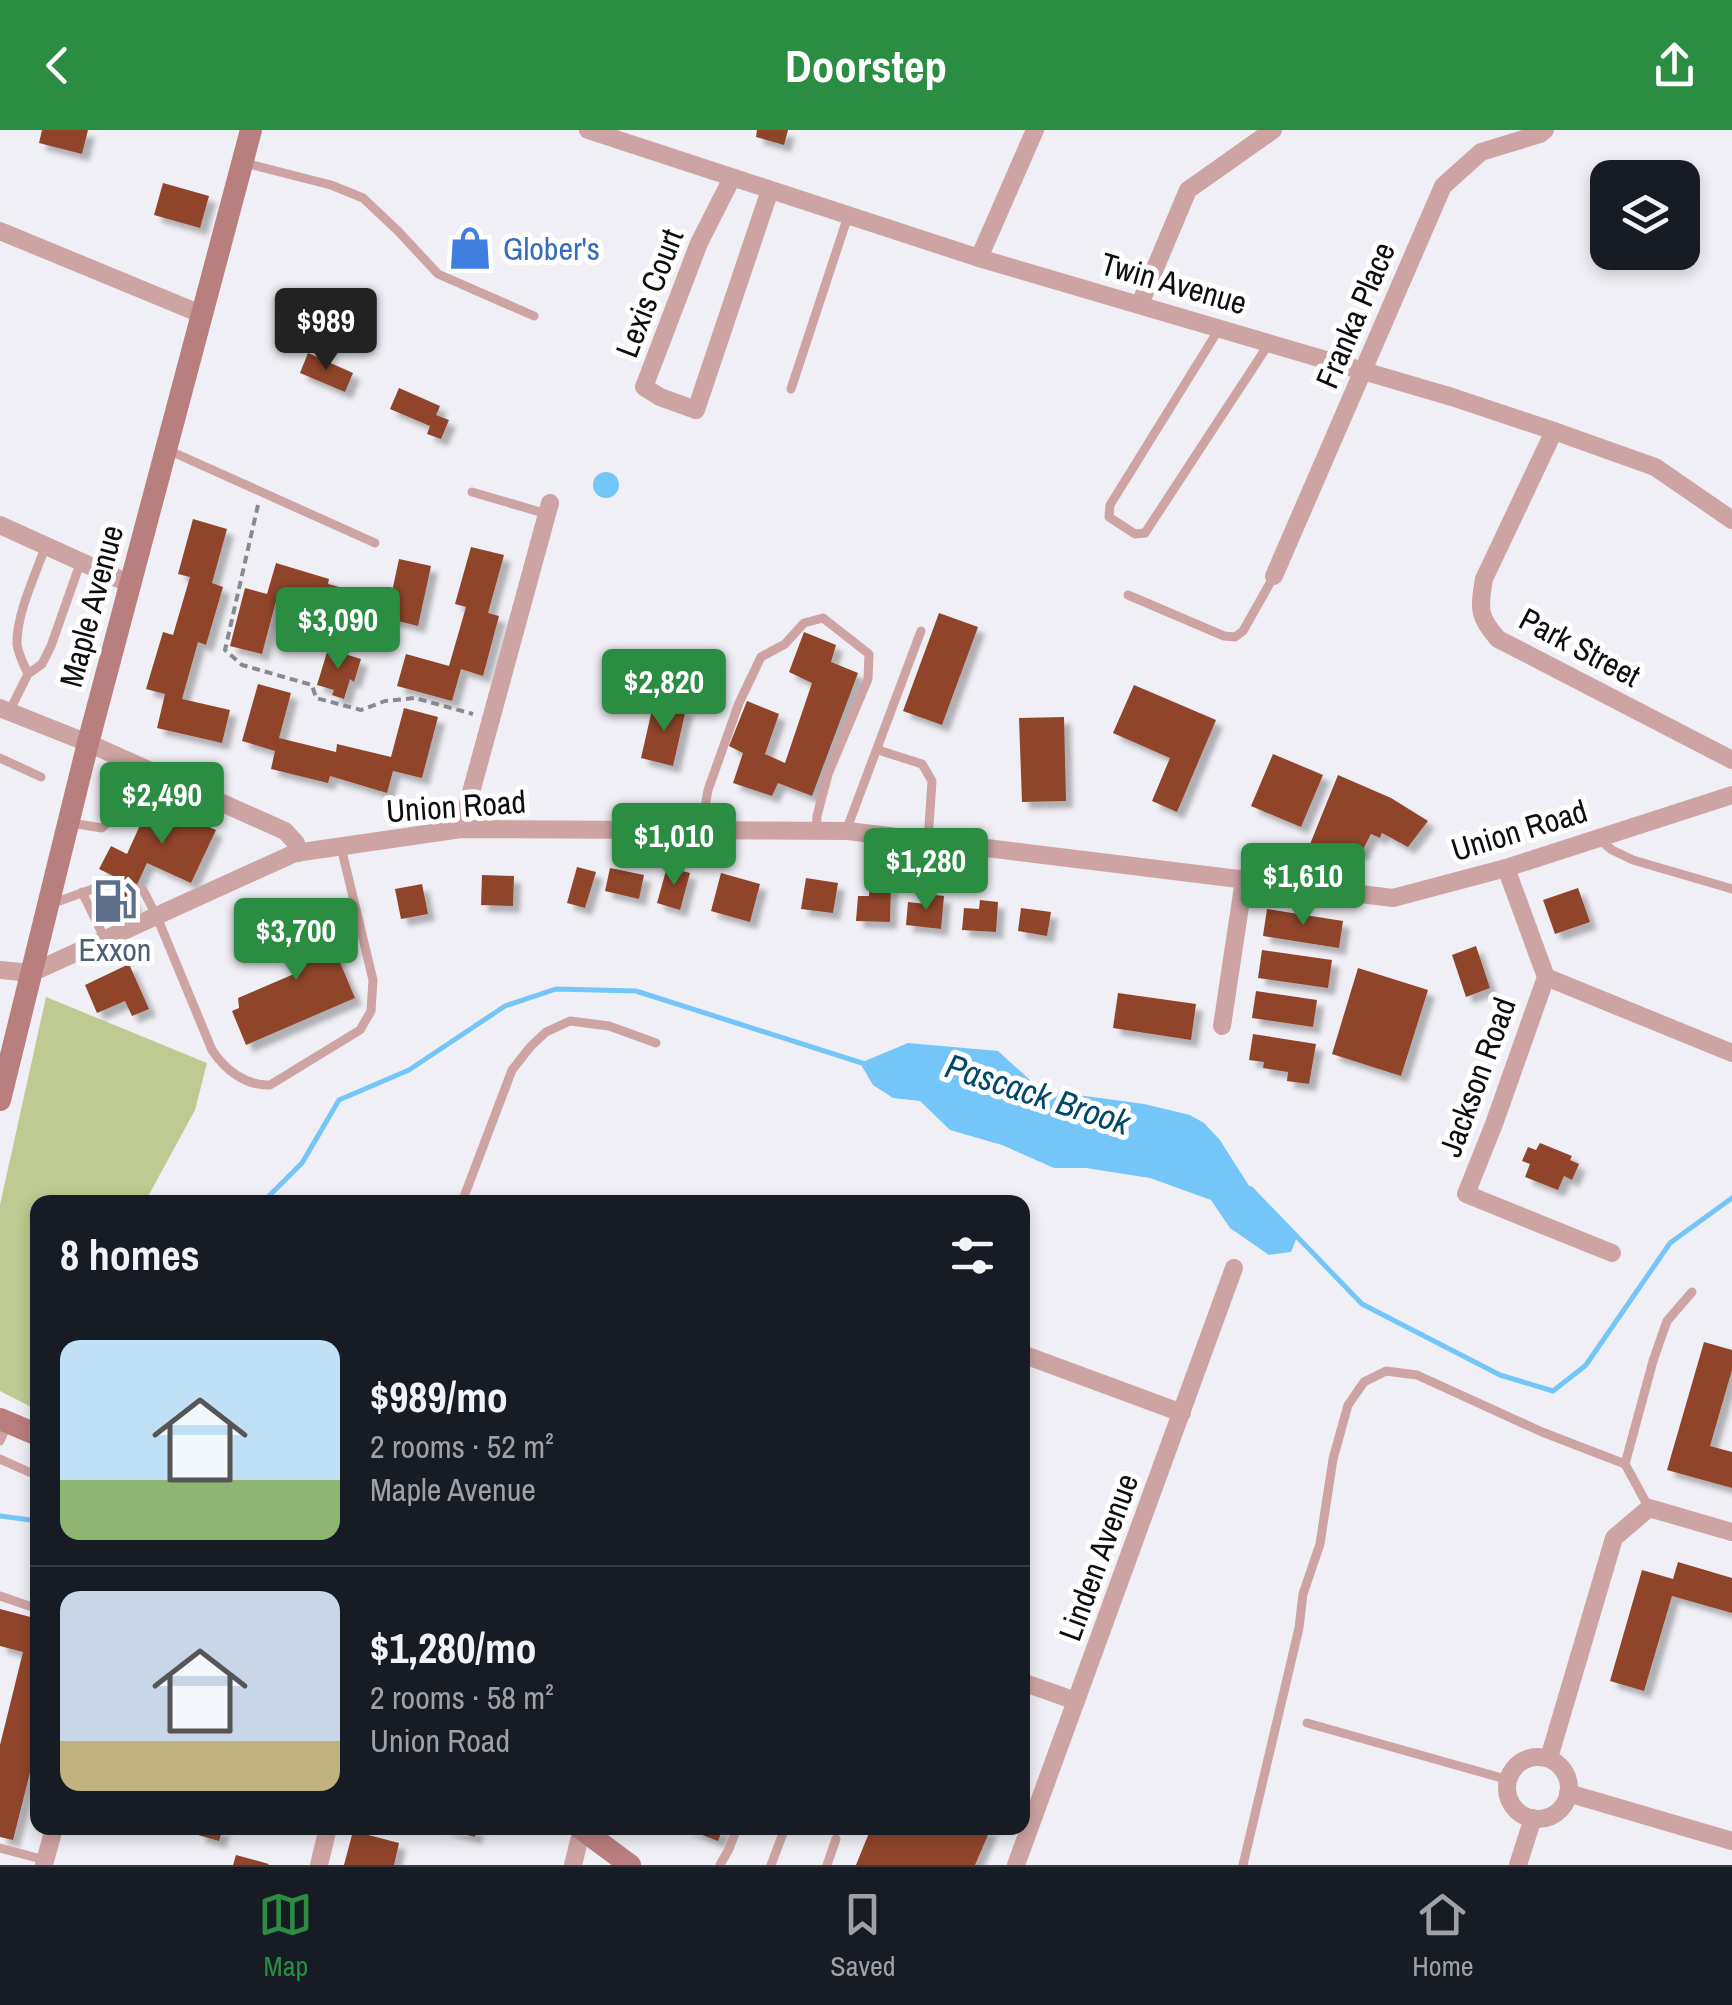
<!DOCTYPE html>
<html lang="en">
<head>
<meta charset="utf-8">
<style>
  body { margin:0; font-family:"Archivo Narrow",sans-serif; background:#20242c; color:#f1f3f6; height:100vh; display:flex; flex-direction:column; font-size:38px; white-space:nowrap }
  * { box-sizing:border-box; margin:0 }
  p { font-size:32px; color:#9ea1a6 }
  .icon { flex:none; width:55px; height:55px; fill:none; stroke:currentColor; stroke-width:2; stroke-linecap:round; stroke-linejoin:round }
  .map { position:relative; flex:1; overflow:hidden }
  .panel { position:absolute; left:30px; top:1065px; width:1000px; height:640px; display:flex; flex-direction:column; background:#171b24; border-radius:20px; box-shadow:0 5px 15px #0003 }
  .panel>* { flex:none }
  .controls { position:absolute; left:1590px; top:30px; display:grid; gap:20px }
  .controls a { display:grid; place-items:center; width:110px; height:110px; border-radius:20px; background:#171b24; box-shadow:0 5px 15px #0003; font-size:50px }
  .price { position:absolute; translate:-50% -85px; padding:0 22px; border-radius:10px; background:#2a8d41; color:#fff; font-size:32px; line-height:65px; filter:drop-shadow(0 2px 5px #0008) }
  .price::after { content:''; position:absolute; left:50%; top:60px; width:30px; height:22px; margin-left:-15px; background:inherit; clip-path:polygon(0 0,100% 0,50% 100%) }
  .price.current { background:#222; color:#fff }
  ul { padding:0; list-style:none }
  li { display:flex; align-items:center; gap:30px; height:250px; padding:0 30px }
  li+li { border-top:2px solid #363941 }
  li span { display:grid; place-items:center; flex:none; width:280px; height:200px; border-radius:20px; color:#555 }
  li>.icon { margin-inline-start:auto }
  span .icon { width:120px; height:120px; fill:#fffc; stroke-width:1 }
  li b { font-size:42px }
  h2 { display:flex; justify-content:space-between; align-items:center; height:120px; padding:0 30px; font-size:42px }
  header { display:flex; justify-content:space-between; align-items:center; height:130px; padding:0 30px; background:#2a8d41; color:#fff; font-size:45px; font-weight:800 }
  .dock { display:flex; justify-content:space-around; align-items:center; height:140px; border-top:2px solid #363941; background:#171b24; font-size:28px; color:#9ea1a6 }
  .dock a { display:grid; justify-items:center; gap:5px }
  .dock .current { color:#2a8d41 }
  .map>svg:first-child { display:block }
  .green { fill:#beca91 }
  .water { fill:#74c6f9 }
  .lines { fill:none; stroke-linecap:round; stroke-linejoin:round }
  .stream { stroke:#74c6f9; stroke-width:5 }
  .building { fill:#90452c; filter:url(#shadow) }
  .path { stroke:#8a8a8e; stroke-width:4; stroke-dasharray:8 5; stroke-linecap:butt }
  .lane { stroke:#cda4a3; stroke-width:9 }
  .street { stroke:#cda4a3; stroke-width:18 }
  .secondary { stroke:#b97e7e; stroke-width:22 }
  .labels { text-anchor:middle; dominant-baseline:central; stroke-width:10; stroke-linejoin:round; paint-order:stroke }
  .shop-label { font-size:32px; fill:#366cbe; stroke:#fff; text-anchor:start }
  .street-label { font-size:32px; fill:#0e0e10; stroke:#fff }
  .service-label { font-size:32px; fill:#4e5e75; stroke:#fff }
  .water-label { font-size:35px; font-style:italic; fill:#024869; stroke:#fff }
</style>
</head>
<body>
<header><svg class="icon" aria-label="back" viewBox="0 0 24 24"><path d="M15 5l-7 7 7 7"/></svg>Doorstep<svg class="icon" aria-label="share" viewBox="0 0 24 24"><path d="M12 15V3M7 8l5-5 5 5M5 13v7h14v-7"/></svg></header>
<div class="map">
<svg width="1732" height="1735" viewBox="0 0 1732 1735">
  <defs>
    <filter id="shadow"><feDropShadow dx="7" dy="7" stdDeviation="2.5" flood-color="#0004"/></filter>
  </defs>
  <rect width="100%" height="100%" fill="#efeff5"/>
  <polygon class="green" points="46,867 207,933 195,980 145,1072 38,1072 37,1280 0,1261 0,1075"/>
  <g class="water">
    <circle cx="606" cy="355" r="13"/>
    <polygon points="908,913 998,921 1041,960 1144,974 1190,985 1204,993 1220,1010 1251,1059 1297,1107 1291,1122 1269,1125 1230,1098 1211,1070 1150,1048 1086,1038 1054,1038 1002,1015 950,1000 920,971 893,968 873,955 860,933"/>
  </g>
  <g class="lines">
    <g class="stream">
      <polyline points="1246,1058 1251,1059 1362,1174 1500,1245 1553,1261 1586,1235 1670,1113 1732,1068"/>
      <polyline points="263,1072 302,1033 339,970 409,940 505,876 556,859 636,861 865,934"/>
      <polyline points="0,1386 38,1391"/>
    </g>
  </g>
  <g class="building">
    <polygon points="42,0 88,0 82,24 39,13"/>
    <polygon points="757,0 788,0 784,15 756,7"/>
    <polygon points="163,53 209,66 200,98 154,85"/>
    <polygon points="308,223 353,243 345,262 300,243"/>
    <polygon points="399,258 440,276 436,285 449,290 441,309 427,304 430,296 390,279"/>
    <polygon points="193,389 227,399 212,453 223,457 206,515 198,512 182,569 230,580 222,613 157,598 165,564 146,559 163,502 173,505 190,447 178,444"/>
    <polygon points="471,417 504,425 488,483 499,486 483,546 461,539 452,571 397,556 406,524 449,536 466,477 455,474"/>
    <polygon points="399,429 431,436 418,496 386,488 380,508 318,492 320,479 277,467 262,524 230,516 245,458 267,464 276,433 329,449 328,454 390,471"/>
    <polygon points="939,483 978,497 942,595 903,581"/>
    <polygon points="804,502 836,515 831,532 858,543 812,666 778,653 772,666 733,653 743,623 729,616 747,571 779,584 765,624 785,633 812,553 789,542"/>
    <polygon points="328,519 361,529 354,552 350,549 344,569 332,565 334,560 317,555"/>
    <polygon points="258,554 291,563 279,608 336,622 337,614 391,627 404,578 438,587 422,648 393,641 387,663 330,646 328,653 271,639 275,621 242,611"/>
    <polygon points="1134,555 1216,590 1177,682 1152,671 1170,628 1113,603"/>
    <polygon points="654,571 686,579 673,636 641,628"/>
    <polygon points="1064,587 1066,671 1022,672 1019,588"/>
    <polygon points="1273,624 1323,645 1301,697 1251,676"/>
    <polygon points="1338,645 1391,668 1428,691 1408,717 1382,703 1380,708 1371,704 1361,723 1332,716 1326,730 1306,724"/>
    <polygon points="151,671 216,700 191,753 147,733 136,757 99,739 111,716 127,724"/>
    <polygon points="577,737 596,742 585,778 567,773"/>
    <polygon points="667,737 690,743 680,780 657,773"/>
    <polygon points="610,738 644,745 639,769 605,761"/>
    <polygon points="721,743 760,754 750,792 711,781"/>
    <polygon points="482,745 514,746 513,776 481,775"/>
    <polygon points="806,748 838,753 833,783 801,779"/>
    <polygon points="422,754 428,784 401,789 395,759"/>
    <polygon points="870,755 891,756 890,792 856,791 858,766 869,766"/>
    <polygon points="1578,758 1590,792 1555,804 1543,770"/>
    <polygon points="128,760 135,776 113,786 106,770"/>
    <polygon points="927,764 944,766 941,799 906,795 908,772 926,774"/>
    <polygon points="980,770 998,772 996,802 962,800 964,778 979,779"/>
    <polygon points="1021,778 1051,782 1047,806 1018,801"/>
    <polygon points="1267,779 1343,791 1339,818 1263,806"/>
    <polygon points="306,784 309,790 320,785 355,868 246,915 232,881 239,878 238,868 294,844 275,798"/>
    <polygon points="1476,816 1490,858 1466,867 1452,825"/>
    <polygon points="1262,820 1332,830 1328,858 1258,848"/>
    <polygon points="129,834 149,879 132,886 125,871 97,883 85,855"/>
    <polygon points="1358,838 1428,860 1401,946 1332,924"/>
    <polygon points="1256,861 1317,870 1313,897 1252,888"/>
    <polygon points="1118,863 1196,874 1191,910 1113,898"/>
    <polygon points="1253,904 1316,914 1309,954 1287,951 1288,942 1263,938 1264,932 1249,930"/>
    <polygon points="1540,1013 1572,1026 1570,1030 1579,1034 1572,1050 1564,1046 1558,1060 1525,1047 1530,1034 1522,1031 1528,1017 1536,1020"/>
    <polygon points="1704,1212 1732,1220 1732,1240 1710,1316 1732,1322 1732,1358 1667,1340"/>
    <polygon points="1678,1432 1732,1448 1732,1483 1672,1466 1644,1561 1610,1551 1642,1440 1673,1449"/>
    <polygon points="0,1479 38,1489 38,1611 13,1710 0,1707 0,1615 23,1522 0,1516"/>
    <polygon points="200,1698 223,1698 219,1711 198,1705"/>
    <polygon points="440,1698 477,1698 475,1707"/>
    <polygon points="684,1698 723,1698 718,1711"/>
    <polygon points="871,1698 991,1698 975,1735 856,1735"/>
    <polygon points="353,1701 399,1713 394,1735 344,1735"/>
    <polygon points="236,1725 269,1734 268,1735 233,1735"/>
  </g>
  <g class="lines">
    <polyline class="path" points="258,375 225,520 242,535 312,555 316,568 361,580 385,571 415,568 473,584"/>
    <g class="lane">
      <polyline points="245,33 331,55 363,68 398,101 438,144 534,186"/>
      <polyline points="1219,199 1110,375 1109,387 1135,404 1145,403 1268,215"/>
      <polyline points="791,259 848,86"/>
      <polyline points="168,320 375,413"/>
      <polyline points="472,362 547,384"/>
      <polyline points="1128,465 1224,506 1235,507 1243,501 1274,446"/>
      <path d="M28,544c-4,-9 -10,-20 -11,-30 -1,-29 19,-71 29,-99"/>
      <polyline points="9,582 28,544 42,534 51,516 81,431"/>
      <polyline points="878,620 922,634 932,651 928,711"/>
      <polyline points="0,628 41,647"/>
      <path d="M71,693l31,5c18,-16 22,-43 29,-65"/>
      <polyline points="701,700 708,660 739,573 761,527 785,514 804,493 823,488 869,524 868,549 828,644 817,686 816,701"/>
      <polyline points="846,701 921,501"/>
      <polyline points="1600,710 1612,720 1633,730 1732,759"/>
      <polyline points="82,762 105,809"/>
      <path d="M51,774l61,-22 31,8 14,27 55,133c13,20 34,36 58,35l90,-55 11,-19 2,-31 -32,-133"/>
      <polyline points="462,1072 512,940 531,916 546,902 570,891 609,896 656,913"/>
      <polyline points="0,1311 7,1295"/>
      <polyline points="0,1329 38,1346"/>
      <polyline points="1649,1378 1625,1334 1653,1231 1667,1191 1692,1162"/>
      <polyline points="0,1466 38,1479"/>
      <polyline points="1307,1593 1509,1650"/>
      <polyline points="0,1718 45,1730"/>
      <polyline points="720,1735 729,1719 737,1698"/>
      <polyline points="771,1735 785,1698"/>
      <polyline points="827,1735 836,1709"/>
      <polyline points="1243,1735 1299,1498 1303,1464 1320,1414 1333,1329 1348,1275 1364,1252 1386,1241 1417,1245 1542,1302 1625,1334"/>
    </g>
    <g class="street">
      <polyline points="588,0 979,128 1452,267 1554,301 1655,337 1732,390"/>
      <polyline points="732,48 699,113 644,257 660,267 696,280 770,60"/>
      <polyline points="0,101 201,184"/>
      <polyline points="979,128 1035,0"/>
      <polyline points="1140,174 1188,60 1273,0"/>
      <path d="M1554,301l-70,148c-5,29 -6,38 14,60l234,121"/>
      <polyline points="0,395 130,454"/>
      <polyline points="1274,446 1443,56 1481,22 1540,4 1545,0"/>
      <polyline points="0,578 88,613 285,701 296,713 298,723"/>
      <polyline points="461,699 550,373"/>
      <polyline points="1506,738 1546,847 1494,994 1466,1064 1612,1123"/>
      <polyline points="0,840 31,843 295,723 461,699 848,701 1393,768 1506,738 1732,665"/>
      <polyline points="1546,847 1732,923"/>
      <polyline points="1222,896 1244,750"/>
      <polyline points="1022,1224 1182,1283"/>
      <polyline points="1022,1552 1076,1571"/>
      <circle cx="1538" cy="1658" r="31"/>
      <polyline points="1549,1628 1614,1408 1649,1378 1732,1402"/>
      <polyline points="1568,1663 1732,1711"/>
      <polyline points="44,1735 54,1698"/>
      <polyline points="319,1735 328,1698"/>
      <polyline points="573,1735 582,1699"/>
      <polyline points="1016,1735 1234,1138"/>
      <polyline points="1518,1735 1533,1688"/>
    </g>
    <g class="secondary">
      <polyline points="0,970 88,613 251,0"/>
      <polyline points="0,1289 38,1305"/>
      <polyline points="580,1698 630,1735"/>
    </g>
  </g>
  <defs>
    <g id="shop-bare" transform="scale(3.45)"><path d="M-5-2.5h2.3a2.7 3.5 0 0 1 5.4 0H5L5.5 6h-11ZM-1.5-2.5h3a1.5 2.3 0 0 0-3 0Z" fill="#3f7fe0" stroke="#fff" stroke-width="2.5" paint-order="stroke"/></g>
    <g id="fuel-bare" transform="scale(3.45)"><path d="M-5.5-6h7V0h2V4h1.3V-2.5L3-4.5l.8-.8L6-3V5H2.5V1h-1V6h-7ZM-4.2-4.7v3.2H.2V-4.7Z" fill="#5c6f8a" stroke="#fff" stroke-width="2.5" paint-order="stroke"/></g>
  </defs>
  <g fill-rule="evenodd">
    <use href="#shop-bare" x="470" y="118"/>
    <use href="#fuel-bare" x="115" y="771"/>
  </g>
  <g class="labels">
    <g class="shop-label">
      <text x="503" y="118">Glober's</text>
    </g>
    <g class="street-label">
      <text transform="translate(1174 153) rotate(16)">Twin Avenue</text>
      <text transform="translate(649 163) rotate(-69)">Lexis Court</text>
      <text transform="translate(1355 185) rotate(-67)">Franka Place</text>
      <text transform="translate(91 476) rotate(-75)">Maple Avenue</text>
      <text transform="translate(1580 517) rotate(28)">Park Street</text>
      <text transform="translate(456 676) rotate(-4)">Union Road</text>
      <text transform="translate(1519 700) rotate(-17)">Union Road</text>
      <text transform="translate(1477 947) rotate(-70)">Jackson Road</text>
      <text transform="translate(1098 1427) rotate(-70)">Linden Avenue</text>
    </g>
    <g class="service-label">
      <text x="115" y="819">Exxon</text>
    </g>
    <g class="water-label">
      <text transform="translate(1038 964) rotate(18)">Pascack Brook</text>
    </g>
  </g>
</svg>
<div class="controls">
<a><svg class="icon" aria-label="layers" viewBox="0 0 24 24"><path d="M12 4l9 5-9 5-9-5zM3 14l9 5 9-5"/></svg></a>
</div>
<b class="price current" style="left:326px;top:243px">$989</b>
<b class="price" style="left:338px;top:542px">$3,090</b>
<b class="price" style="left:664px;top:604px">$2,820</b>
<b class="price" style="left:162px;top:717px">$2,490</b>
<b class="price" style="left:674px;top:758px">$1,010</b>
<b class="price" style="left:926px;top:783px">$1,280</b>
<b class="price" style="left:1303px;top:798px">$1,610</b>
<b class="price" style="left:296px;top:853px">$3,700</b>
<section class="panel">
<h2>8 homes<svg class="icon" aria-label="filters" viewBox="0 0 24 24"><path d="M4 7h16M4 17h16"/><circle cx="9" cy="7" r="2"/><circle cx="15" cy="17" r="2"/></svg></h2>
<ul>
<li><span style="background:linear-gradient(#bfe0f5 70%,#8fb573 0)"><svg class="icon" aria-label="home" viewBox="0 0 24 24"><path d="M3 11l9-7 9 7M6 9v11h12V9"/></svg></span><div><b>$989/mo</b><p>2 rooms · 52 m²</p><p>Maple Avenue</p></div></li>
<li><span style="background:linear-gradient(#c9d6e8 75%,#c2b280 0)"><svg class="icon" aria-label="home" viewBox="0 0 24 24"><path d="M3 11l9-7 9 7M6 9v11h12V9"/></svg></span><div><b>$1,280/mo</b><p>2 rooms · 58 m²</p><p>Union Road</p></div></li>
</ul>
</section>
</div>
<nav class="dock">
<a class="current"><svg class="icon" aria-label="map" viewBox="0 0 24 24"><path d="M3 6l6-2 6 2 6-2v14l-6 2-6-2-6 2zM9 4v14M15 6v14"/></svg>Map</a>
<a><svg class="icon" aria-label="saved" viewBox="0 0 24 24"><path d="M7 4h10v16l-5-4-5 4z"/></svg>Saved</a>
<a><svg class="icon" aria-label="home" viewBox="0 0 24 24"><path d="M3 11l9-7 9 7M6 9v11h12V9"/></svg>Home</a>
</nav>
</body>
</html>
